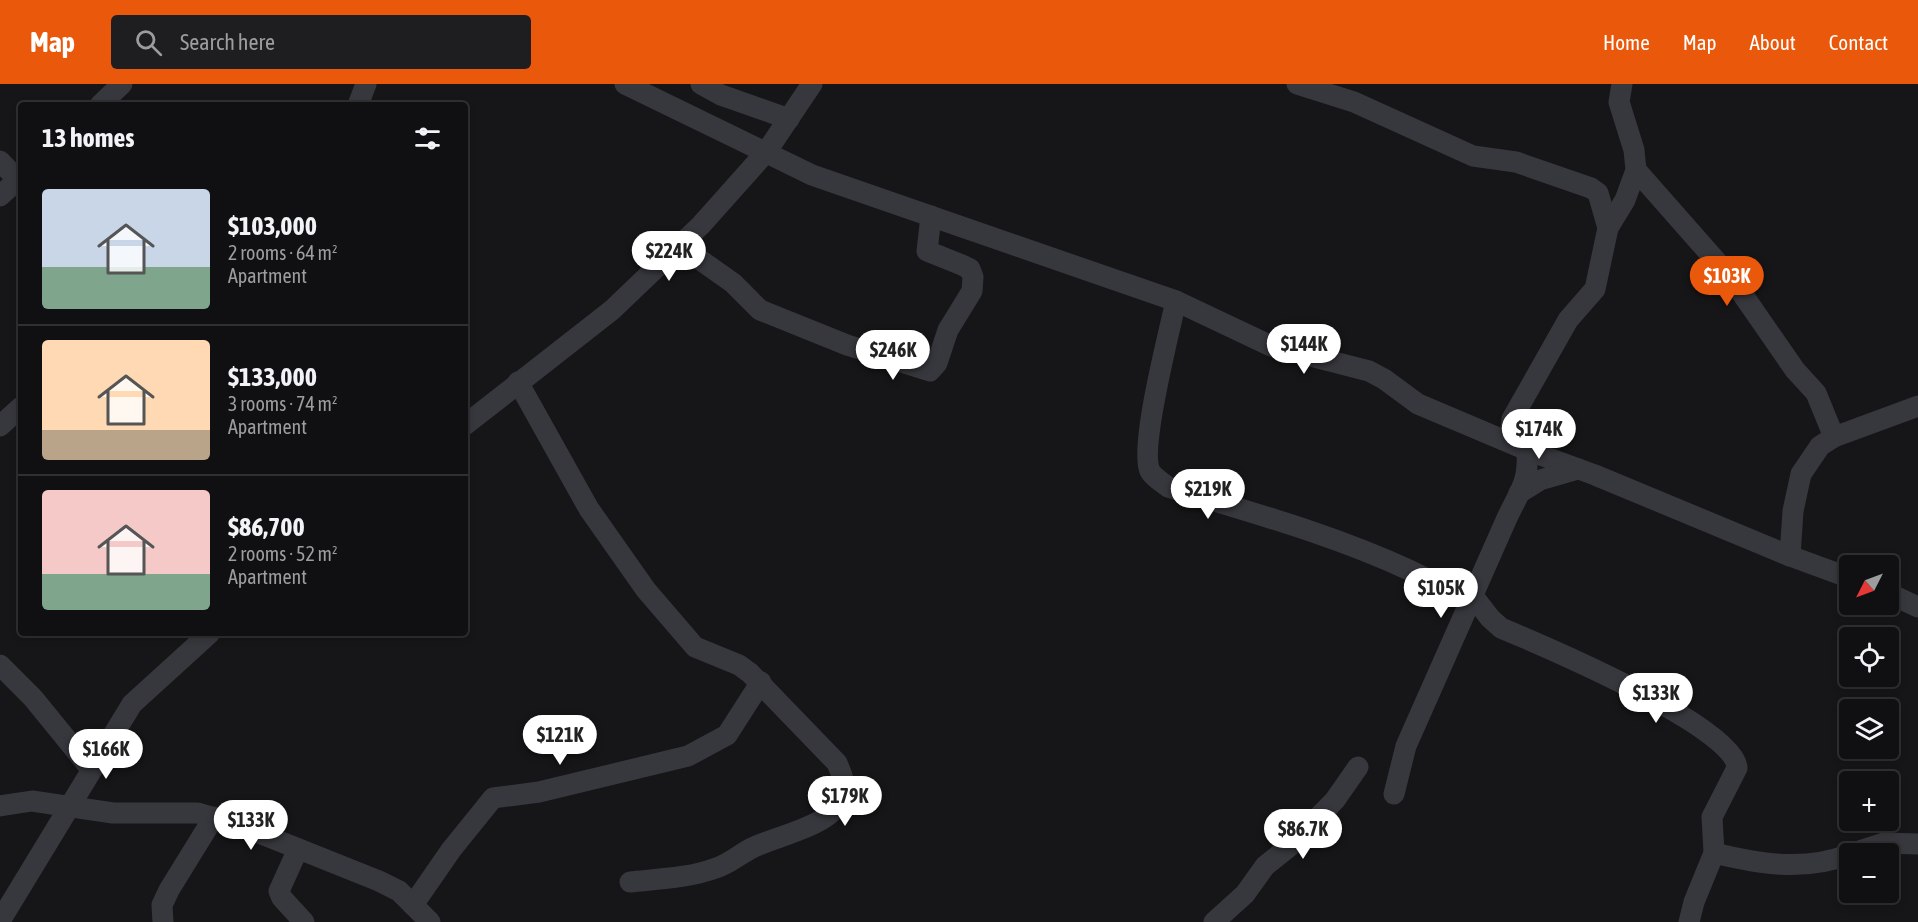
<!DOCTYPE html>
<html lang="en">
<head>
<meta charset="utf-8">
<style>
  body { margin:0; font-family:"Asap Condensed",sans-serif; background:#1e1e20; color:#f1f3f6; height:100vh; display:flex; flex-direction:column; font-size:22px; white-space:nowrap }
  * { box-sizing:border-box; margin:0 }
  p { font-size:20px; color:#9c9d9f }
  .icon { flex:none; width:33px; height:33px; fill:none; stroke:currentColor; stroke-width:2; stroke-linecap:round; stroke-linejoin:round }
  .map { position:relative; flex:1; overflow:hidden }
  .panel { position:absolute; left:18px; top:18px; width:450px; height:534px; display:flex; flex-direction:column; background:#101012; border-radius:6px; box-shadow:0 3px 9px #0003,0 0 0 2px #303032 }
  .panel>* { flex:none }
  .needle { width:39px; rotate:228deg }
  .fabs { position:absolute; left:1839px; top:471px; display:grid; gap:12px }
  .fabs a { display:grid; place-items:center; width:60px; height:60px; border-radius:6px; background:#101012; box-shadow:0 3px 9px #0003,0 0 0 2px #303032; font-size:30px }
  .price { position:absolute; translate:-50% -51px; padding:0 14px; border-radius:21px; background:#fff; color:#222; font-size:20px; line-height:39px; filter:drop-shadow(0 2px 3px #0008) }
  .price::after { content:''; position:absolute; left:50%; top:36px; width:18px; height:14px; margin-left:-9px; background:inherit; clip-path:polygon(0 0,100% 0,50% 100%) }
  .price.active { background:#ea580c; color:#fff }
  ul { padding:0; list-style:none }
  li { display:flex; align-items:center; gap:18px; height:150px; padding:0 24px }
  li+li { border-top:2px solid #303032 }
  li span { display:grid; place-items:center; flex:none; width:168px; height:120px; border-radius:6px; color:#555 }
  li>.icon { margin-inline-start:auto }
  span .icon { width:72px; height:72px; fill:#fffc; stroke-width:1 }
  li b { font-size:26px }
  h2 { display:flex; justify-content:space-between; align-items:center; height:72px; padding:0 24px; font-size:26px }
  header { display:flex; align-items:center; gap:36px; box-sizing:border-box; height:84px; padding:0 30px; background:#ea580c; color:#fff }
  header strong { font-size:28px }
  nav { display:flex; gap:33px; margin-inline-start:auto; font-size:21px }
  .search { width:420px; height:54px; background:#1e1e20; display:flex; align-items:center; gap:15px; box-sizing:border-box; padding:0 21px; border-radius:6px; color:#9c9d9f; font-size:22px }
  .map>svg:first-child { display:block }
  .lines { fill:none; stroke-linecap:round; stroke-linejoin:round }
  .minor { stroke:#37383d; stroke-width:21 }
</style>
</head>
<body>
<header>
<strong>Map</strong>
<div class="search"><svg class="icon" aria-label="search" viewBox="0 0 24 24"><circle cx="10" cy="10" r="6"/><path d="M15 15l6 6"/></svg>Search here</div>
<nav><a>Home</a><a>Map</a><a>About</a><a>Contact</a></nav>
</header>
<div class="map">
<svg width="1918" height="838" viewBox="0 0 1918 838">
  <rect width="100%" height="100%" fill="#161618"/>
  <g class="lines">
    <g class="minor">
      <polyline points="625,0 812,91 1176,217 1271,262 1369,287 1384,295 1418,320 1527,366 1595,391 1790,472 1850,494"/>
      <polyline points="701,0 721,11 789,35"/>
      <polyline points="1297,0 1354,18 1473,72 1516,78 1591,104 1598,109 1608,144"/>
      <polyline points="100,21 122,0"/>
      <polyline points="358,21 366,0"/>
      <polyline points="0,77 18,96"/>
      <polyline points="1636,86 1732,195 1795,286 1816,309 1834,353"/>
      <polyline points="0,112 21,93"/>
      <polyline points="679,161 733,199 760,226 847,261 930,287 937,279 948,246 972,207 973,193 970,185 962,181 927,167 931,132"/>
      <path d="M1176,217c-7,32 -37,147 -26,170 4,7 12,11 18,16 81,25 164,47 241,83 21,10 41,21 62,31"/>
      <path d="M518,298l71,127 57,81 49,57 44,18 11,8 87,90c6,14 11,25 3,39 -13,25 -64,34 -88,46 -12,6 -23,16 -36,20 -27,10 -57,11 -86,14"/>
      <polyline points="465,341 612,226 701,141 767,67 812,0"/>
      <polyline points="0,342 21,323"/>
      <polyline points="1516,361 1511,344 1512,335 1568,236 1595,205 1608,144 1625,116 1636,86 1634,66 1619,18 1622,0"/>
      <polyline points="1519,409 1540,396 1578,385"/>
      <polyline points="1790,472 1793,427 1801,390 1820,362 1834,353 1918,322"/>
      <polyline points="1888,509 1918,523"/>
      <path d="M1473,512l17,22 11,10c38,16 237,100 236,140l-25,49 2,36 -20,49 -5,20"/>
      <polyline points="0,581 33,614 90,684"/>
      <path d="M1394,710l12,-48 101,-228c13,-28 22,-35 20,-68"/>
      <polyline points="0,722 32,717 113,729 198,729 244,743 379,797 399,807 430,838"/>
      <polyline points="298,765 279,807 282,814 304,838"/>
      <path d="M1714,769c46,11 90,19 136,1"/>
      <polyline points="1850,770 1884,759 1918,760"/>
      <polyline points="413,821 451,766 493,714 539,708 688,672 727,651 761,598"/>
      <polyline points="0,837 132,620 210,549"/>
      <polyline points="163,838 162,821 169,806 214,733"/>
      <polyline points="1214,838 1245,810 1265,782 1290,762 1335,716 1358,683"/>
    </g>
  </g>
</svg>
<div class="fabs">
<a><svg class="needle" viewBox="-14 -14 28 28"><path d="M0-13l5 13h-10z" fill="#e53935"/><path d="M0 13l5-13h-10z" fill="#9c9d9f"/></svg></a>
<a><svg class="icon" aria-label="locate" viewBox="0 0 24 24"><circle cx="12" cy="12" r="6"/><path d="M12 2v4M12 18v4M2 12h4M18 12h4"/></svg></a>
<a><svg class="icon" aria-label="layers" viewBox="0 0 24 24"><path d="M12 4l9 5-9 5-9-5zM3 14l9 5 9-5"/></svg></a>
<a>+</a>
<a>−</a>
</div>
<b class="price" style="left:669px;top:198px">$224K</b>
<b class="price active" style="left:1727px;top:223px">$103K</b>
<b class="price" style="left:1304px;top:291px">$144K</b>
<b class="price" style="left:893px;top:297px">$246K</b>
<b class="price" style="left:1539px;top:376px">$174K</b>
<b class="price" style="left:1208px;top:436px">$219K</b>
<b class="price" style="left:1441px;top:535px">$105K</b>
<b class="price" style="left:1656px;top:640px">$133K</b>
<b class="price" style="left:560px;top:682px">$121K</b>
<b class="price" style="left:106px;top:696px">$166K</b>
<b class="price" style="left:845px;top:743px">$179K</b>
<b class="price" style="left:251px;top:767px">$133K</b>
<b class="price" style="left:1303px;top:776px">$86.7K</b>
<section class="panel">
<h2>13 homes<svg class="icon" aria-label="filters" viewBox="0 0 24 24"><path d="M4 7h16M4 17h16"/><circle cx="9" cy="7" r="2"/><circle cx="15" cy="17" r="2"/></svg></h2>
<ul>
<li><span style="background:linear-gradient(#c9d6e8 65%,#7fa58c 0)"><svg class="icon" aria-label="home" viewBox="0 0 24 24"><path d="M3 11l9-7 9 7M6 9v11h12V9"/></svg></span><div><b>$103,000</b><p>2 rooms · 64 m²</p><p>Apartment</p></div></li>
<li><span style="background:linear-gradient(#ffd9b3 75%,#b9a48a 0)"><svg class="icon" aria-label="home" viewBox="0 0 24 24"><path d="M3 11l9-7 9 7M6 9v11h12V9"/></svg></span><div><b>$133,000</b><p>3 rooms · 74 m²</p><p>Apartment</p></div></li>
<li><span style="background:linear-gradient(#f6c9c9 70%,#7fa58c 0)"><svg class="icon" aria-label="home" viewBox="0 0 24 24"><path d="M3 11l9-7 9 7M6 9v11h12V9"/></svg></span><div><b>$86,700</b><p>2 rooms · 52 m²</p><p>Apartment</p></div></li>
</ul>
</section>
</div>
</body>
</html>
